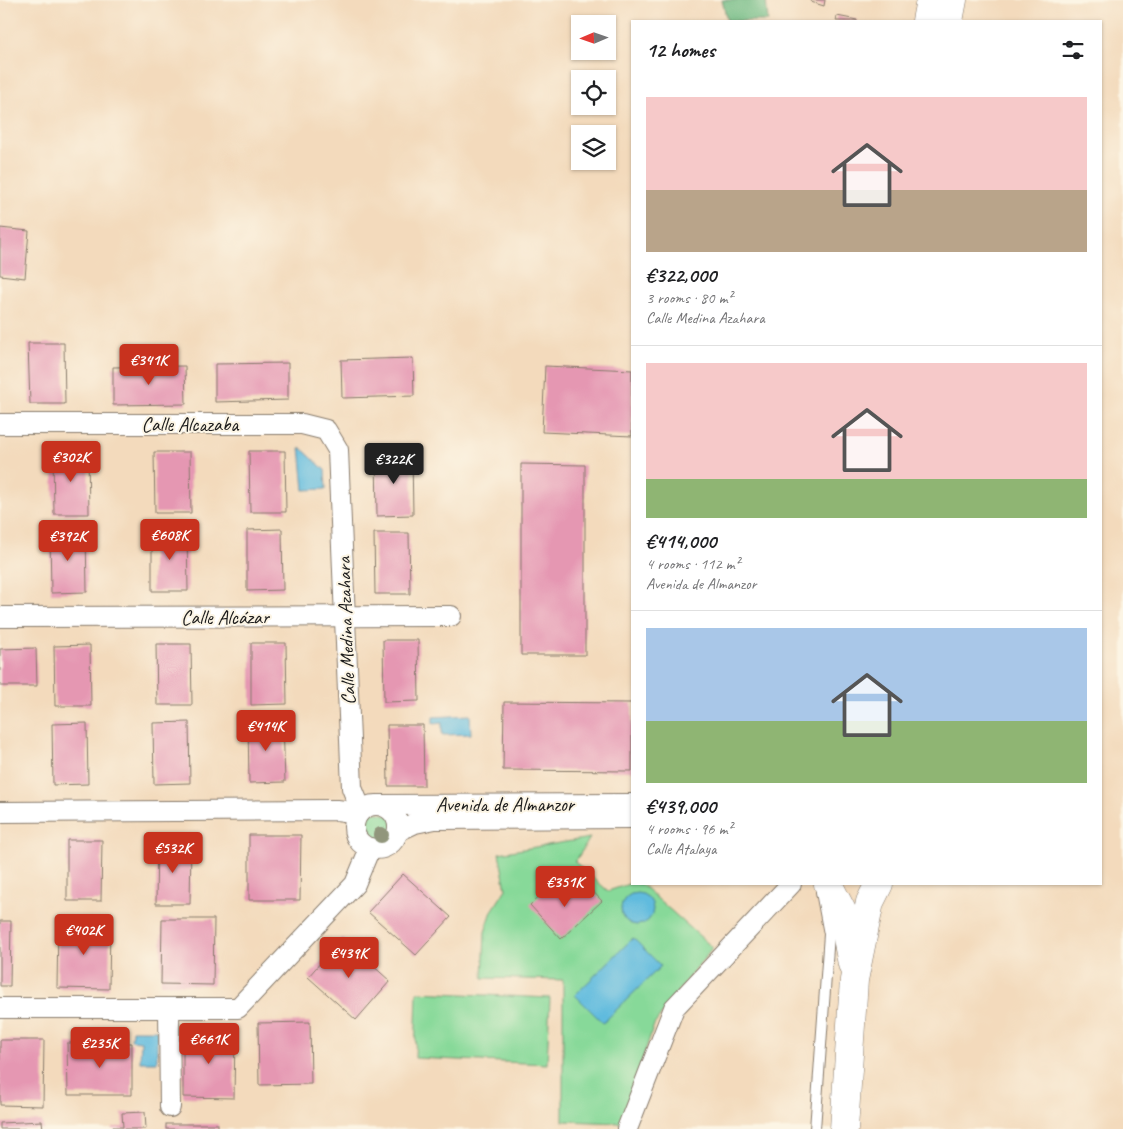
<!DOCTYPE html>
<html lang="en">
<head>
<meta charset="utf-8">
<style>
  body { margin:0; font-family:Caveat,sans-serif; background:#f2f2f2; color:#202124; height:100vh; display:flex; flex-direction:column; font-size:19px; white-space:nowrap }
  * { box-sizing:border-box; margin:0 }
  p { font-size:16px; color:#757577 }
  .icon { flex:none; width:28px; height:28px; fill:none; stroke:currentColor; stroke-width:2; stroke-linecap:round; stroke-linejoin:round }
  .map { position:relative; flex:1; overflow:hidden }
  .side { position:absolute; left:631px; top:20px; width:471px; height:865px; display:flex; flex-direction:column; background:#fff; border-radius:0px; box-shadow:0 1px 4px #0004 }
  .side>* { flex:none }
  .needle { width:32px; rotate:268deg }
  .controls { position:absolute; left:571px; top:15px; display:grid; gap:10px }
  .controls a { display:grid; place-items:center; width:45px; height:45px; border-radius:0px; background:#fff; box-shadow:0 1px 4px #0004; font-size:25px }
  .price { position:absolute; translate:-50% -42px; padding:0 11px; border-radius:5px; background:#c8321e; color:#fff; font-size:16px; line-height:32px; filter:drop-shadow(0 1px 2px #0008) }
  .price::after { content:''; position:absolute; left:50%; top:30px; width:15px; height:11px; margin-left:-8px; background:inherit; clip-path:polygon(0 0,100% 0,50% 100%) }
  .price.selected { background:#222; color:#fff }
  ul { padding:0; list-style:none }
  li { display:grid; align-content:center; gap:10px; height:265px; padding:0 15px }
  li+li { border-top:1px solid #e0e0e0 }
  li span { display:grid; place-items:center; height:155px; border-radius:0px; color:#555 }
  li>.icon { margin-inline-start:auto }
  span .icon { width:90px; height:90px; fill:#fffc; stroke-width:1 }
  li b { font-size:21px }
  h2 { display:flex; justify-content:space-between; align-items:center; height:60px; padding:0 15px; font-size:21px }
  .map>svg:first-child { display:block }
  .green { fill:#87d999; stroke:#527a5a }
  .forest { fill:#6db981; stroke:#446a4e }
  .water { fill:#61bbde; stroke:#3e6c7d }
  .building { fill:#e597b2 }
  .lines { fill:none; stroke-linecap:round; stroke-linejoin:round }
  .lane-casing { stroke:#887b6c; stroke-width:12 }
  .street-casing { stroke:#887b6c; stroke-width:22 }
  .secondary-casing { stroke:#887b6c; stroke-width:29 }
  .lane { stroke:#fff; stroke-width:10 }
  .street { stroke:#fff; stroke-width:20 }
  .secondary { stroke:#fff; stroke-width:28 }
  .tree { fill:#91967c }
  .labels { text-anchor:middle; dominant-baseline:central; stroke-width:4; stroke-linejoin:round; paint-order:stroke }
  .street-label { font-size:20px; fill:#1c1c1c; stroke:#fcf5e5 }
</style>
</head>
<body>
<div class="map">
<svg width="1123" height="1129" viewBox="0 0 1123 1129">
  <rect width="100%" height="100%" fill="#fcf5e5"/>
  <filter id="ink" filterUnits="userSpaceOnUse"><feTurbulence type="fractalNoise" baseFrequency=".02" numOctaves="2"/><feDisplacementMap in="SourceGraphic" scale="10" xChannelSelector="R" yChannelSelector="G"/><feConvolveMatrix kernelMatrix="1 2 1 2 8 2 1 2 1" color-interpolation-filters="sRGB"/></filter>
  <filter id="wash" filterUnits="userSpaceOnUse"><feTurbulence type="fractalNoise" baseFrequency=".0096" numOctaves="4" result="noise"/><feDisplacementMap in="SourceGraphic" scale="20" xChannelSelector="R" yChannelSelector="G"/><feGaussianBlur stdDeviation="1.12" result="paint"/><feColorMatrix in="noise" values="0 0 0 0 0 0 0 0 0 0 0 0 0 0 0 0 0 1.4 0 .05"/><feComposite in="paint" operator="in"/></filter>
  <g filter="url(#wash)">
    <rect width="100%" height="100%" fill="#f3dabc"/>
    <g class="green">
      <path d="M369,811l20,4c4,5 5,9 4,15 -7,26 -41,9 -32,-10 2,-3 5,-6 8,-9z"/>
      <polygon points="590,838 575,862 608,891 632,883 641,884 713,948 688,978 654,1025 621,1123 563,1121 563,980 483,978 485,932 492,911 506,889 499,853"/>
      <polygon points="417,992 550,998 547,1064 415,1058"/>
    </g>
    <polygon class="forest" points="722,0 766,0 768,21 727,21"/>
    <g class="water">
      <polygon points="300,447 325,470 326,489 304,490"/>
      <polygon points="470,715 471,734 442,735 442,723 433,724 433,717"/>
      <circle cx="637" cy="909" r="16"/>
      <polygon points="633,938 661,966 603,1023 575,995"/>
      <polygon points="132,1030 157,1030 157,1062 140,1062 141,1041 131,1040"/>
    </g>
    <g id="blocks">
      <g class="building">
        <polygon points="811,0 825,0 824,6 811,2"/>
        <polygon points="837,16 857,20 857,21 836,21"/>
        <polygon points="0,228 29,231 25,278 0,275"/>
        <polygon points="28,343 64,343 65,404 30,404"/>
        <polygon points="413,358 414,396 342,398 341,360"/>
        <polygon points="288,363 288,400 215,402 215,364"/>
        <polygon points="185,366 186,404 113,405 113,367"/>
        <polygon points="545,366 632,370 632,436 542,432"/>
        <polygon points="249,451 285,451 286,512 250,512"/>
        <polygon points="154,452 190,452 191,513 155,513"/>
        <polygon points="53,453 88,453 89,514 54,514"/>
        <polygon points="376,455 412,455 413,515 377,516"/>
        <polygon points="521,464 585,465 585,655 521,655"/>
        <polygon points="282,529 283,590 247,591 247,530"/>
        <polygon points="187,530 188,591 152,591 152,531"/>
        <polygon points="86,531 87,592 51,593 50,532"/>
        <polygon points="374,533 409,533 410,594 375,594"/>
        <polygon points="383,640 418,640 419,701 384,702"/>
        <polygon points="251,643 286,643 287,704 251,705"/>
        <polygon points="156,644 191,644 192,705 157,705"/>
        <polygon points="90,645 91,706 55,706 54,646"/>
        <polygon points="36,648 37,686 0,686 0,649"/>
        <polygon points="504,702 632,703 632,771 503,770"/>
        <polygon points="283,721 285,782 249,783 248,722"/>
        <polygon points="189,722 190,783 154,784 153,723"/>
        <polygon points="87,723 88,784 53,785 52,724"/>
        <polygon points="387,725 423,725 424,786 388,786"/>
        <polygon points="249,835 301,835 300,900 249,900"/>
        <polygon points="67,840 102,840 101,901 67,901"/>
        <polygon points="157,843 191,844 190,904 156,904"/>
        <polygon points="403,874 451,917 416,955 368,912"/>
        <polygon points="553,883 568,899 585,883 602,901 561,939 530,905"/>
        <polygon points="162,919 214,919 213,985 161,984"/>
        <polygon points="0,921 11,921 10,986 0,986"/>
        <polygon points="58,923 110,924 109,989 57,988"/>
        <polygon points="342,938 390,981 356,1020 308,977"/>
        <polygon points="310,1022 311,1084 259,1085 258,1023"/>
        <polygon points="183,1032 235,1033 234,1098 183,1097"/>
        <polygon points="0,1040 44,1040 43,1106 0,1105"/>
        <polygon points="67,1043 132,1043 132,1095 68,1095"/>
        <polygon points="145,1112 146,1129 113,1129 113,1127 123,1127 122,1113"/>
        <polygon points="42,1121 43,1129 0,1129 0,1123"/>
        <rect x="166" y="1124" width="52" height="5"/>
      </g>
    </g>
  </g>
  <g filter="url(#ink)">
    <use href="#blocks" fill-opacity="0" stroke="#887b6c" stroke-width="1"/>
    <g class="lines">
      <g class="lane-casing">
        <polyline id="lane" points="815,1129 829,934 821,892"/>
      </g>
      <g class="street-casing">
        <g id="street">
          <polyline points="0,424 302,424 326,430 338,450 352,788 361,810"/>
          <polyline points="0,617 451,616"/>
          <circle cx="376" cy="827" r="22"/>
          <polyline points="378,805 632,804"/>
          <polyline points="0,812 337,810 359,813"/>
          <polyline points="398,831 415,823 435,819 632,818"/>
          <polyline points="0,1008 238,1008 355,884 370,848"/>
          <polyline points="169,1008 170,1107"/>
          <polyline points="627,1129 674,1008 791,884"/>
        </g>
      </g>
      <g class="secondary-casing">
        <g id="secondary">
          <polyline points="926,21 930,0"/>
          <polyline points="949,21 953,0"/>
          <polyline points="828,884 842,911 852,964"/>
          <polyline points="844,1129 854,980 870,902 879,884"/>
        </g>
      </g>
      <use href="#lane" class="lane"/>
      <use href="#street" class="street"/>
      <use href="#secondary" class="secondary"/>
    </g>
    <circle class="tree" cx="381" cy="835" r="8"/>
  </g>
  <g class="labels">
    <g class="street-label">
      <text x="190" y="424">Calle Alcazaba</text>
      <text x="225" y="617">Calle Alcázar</text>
      <text transform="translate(346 631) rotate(-92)">Calle Medina Azahara</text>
      <text x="505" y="804">Avenida de Almanzor</text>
    </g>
  </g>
</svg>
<div class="controls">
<a><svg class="needle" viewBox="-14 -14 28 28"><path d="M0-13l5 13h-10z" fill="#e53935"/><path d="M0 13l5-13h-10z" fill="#757577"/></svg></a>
<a><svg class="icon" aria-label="locate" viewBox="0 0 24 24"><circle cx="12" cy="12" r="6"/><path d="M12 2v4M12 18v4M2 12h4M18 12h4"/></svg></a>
<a><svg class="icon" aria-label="layers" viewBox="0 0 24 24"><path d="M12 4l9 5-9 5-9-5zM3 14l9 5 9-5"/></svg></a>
</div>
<b class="price" style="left:149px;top:386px">€341K</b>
<b class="price" style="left:71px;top:483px">€302K</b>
<b class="price selected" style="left:394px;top:485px">€322K</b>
<b class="price" style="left:170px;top:561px">€608K</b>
<b class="price" style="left:68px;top:562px">€392K</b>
<b class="price" style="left:266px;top:752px">€414K</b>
<b class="price" style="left:173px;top:874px">€532K</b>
<b class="price" style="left:565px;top:908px">€351K</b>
<b class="price" style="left:84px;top:956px">€402K</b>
<b class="price" style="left:349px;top:979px">€439K</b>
<b class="price" style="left:209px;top:1065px">€661K</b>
<b class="price" style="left:100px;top:1069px">€235K</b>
<section class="side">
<h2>12 homes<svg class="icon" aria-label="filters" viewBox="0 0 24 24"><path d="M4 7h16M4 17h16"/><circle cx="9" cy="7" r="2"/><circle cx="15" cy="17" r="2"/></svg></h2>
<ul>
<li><span style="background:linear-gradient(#f6c9c9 60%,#b9a48a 0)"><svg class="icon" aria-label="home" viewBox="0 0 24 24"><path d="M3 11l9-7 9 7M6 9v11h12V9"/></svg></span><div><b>€322,000</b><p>3 rooms · 80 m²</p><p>Calle Medina Azahara</p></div></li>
<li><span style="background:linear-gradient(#f6c9c9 75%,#8fb573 0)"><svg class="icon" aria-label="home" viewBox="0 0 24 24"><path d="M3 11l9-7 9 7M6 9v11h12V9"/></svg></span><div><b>€414,000</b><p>4 rooms · 112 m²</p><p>Avenida de Almanzor</p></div></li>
<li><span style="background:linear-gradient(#a9c7e8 60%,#8fb573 0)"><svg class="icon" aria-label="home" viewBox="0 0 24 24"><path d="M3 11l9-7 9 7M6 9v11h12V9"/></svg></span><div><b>€439,000</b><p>4 rooms · 96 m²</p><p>Calle Atalaya</p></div></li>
</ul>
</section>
</div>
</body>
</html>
